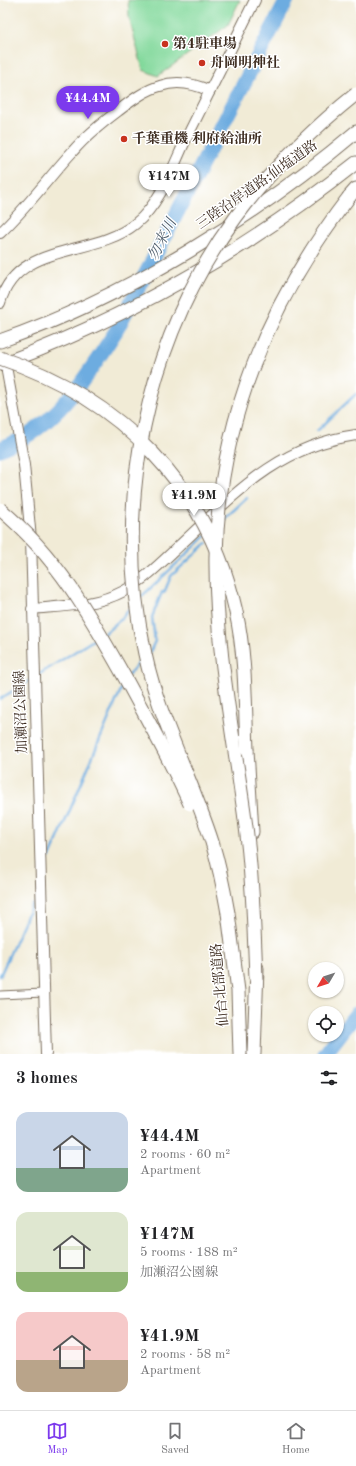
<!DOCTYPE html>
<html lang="en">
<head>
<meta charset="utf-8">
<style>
  body { margin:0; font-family:"Old Standard TT","Noto Serif JP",serif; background:#f6f6f6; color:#202124; height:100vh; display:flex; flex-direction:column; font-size:15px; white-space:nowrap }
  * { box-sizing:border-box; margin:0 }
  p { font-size:13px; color:#757577 }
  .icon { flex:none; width:22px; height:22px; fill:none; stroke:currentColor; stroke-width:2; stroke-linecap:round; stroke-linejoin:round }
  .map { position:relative; height:1054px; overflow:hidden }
  .details { display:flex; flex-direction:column; background:#fff; flex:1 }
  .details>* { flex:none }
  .needle { width:26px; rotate:231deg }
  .controls { position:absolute; left:308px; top:962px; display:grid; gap:8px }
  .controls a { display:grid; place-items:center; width:36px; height:36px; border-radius:50%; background:#fff; box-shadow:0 1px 3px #0004; font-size:20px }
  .price { position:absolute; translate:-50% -34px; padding:0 9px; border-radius:14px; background:#fff; color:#222; font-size:13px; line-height:26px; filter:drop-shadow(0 1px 2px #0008) }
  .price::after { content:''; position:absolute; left:50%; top:24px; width:12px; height:9px; margin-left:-6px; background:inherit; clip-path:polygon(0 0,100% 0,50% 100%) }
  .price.current { background:#7c3aed; color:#fff }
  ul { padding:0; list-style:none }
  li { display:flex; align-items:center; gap:12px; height:100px; padding:0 16px }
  li span { display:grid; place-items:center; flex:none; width:112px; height:80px; border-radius:12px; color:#555 }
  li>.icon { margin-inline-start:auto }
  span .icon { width:48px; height:48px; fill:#fffc; stroke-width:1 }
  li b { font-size:17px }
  h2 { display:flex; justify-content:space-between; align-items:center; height:48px; padding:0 16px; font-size:17px }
  .tab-bar { display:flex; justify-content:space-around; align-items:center; height:56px; border-top:1px solid #e0e0e0; background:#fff; font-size:11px; color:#757577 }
  .tab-bar a { display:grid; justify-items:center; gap:2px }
  .tab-bar .current { color:#7c3aed }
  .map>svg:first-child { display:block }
  .green { fill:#83d99c; stroke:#5f825d }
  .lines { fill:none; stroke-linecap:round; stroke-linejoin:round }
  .stream { stroke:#6dace0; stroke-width:2.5 }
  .river { stroke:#6dace0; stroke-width:15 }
  .street-casing { stroke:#7b6e5e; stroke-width:9 }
  .secondary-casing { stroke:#7b6e5e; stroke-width:12 }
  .highway-casing { stroke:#7b6e5e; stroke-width:15 }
  .street { stroke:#fff; stroke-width:7 }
  .secondary { stroke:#fff; stroke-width:10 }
  .highway { stroke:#fff; stroke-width:13 }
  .highway-bridge-casing { stroke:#7b6e5e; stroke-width:15; stroke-linecap:butt }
  .highway-bridge { stroke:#fff; stroke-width:13 }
  .poi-dot { fill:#c8321e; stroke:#fff; stroke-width:1.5 }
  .labels { text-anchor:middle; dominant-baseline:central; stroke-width:3; stroke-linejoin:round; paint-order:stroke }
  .poi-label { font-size:14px; font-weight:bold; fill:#3b2a1e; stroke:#fff; text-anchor:start }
  .street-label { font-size:14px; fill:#3b2a1e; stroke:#fff }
  .water-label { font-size:15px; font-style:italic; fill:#4f5e6c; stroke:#fff }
</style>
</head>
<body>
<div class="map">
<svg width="356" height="1054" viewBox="0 0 356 1054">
  <rect width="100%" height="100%" fill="#fff"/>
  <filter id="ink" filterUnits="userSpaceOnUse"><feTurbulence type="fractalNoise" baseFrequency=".025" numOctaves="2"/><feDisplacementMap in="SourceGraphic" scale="8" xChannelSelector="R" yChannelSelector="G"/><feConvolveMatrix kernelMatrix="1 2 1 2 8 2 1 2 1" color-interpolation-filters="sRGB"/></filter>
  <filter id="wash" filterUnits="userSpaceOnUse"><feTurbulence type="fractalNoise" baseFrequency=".012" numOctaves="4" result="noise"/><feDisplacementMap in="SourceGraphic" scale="16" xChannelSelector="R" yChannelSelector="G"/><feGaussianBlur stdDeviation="0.9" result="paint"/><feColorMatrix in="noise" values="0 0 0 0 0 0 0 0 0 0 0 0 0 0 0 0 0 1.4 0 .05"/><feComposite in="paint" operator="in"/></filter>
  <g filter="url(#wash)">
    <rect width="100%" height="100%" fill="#f1ebd6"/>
    <polygon class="green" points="128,0 240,0 228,25 158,76 143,70 129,18"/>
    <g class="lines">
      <g class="stream">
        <polyline points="317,431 356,394"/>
        <polyline points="222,521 247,498"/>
        <polyline points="141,597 206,536"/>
        <polyline points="104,634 120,620 133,605"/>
        <polyline points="150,652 155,641 152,617 162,592 164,593 171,576 207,543"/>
        <polyline points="38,675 98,637"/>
        <polyline points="128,675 142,659"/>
        <polyline points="0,699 32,679"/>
        <polyline points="50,857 123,685"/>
        <polyline points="0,976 32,904"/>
      </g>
      <g class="river">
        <path d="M0,449c7,-4 15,-6 22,-10 42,-24 69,-70 94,-108l171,-331"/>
        <polyline points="325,1054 356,1014"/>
      </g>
    </g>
  </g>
  <g filter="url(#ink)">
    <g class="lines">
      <g class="street-casing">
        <polyline id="street" points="0,995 44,993"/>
      </g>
      <g class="secondary-casing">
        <g id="secondary">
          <path d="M0,233c27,-25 48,-55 73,-82 13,-15 29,-28 45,-40 13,-10 27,-21 42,-25 17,-6 35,-2 50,5"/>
          <path d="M0,303c17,-62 93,-45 135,-79 25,-20 38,-57 51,-85 23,-46 46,-93 69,-139"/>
          <polyline points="7,372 24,465 31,539 46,1054"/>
          <path d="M32,609c31,-3 64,-3 92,-18 20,-11 37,-28 54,-44 55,-51 99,-101 178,-112"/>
        </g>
      </g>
      <g class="highway-casing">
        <g id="highway">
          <polyline points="349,197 356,189"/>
          <path d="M0,341c126,-44 254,-123 356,-209"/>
          <path d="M2,364c128,-47 247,-116 354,-201"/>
          <polyline points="247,750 252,832"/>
          <polyline points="228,913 238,991 240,1054"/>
          <polyline points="254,1054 257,968"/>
        </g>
      </g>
      <use href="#street" class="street"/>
      <use href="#secondary" class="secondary"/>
      <use href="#highway" class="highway"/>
      <g class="highway-bridge-casing">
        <g id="highway-bridge">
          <path d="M0,358c120,40 208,128 236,254 10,45 9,92 11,138"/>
          <path d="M0,509c59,49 92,110 129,176 21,39 43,79 61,119"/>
          <path d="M228,913c-4,-23 -9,-48 -16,-71 -20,-63 -53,-123 -67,-188 -33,-148 0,-314 91,-437 34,-46 75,-87 120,-123"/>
          <path d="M256,979c-2,-56 -4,-112 -12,-167 -12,-85 -29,-170 -28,-256 2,-133 53,-255 133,-359"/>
        </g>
      </g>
      <use href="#highway-bridge" class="highway-bridge"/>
    </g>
  </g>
  <g class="poi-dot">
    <circle cx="165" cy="44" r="4"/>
    <circle cx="202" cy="63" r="4"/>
    <circle cx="124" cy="139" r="4"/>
  </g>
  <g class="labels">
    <g class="poi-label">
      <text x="173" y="44">第4駐車場</text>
      <text x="210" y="63">舟岡明神社</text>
      <text x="132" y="139">千葉重機 利府給油所</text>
    </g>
    <g class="street-label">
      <text transform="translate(257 185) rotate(-35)">三陸沿岸道路;仙塩道路</text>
      <text transform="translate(21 712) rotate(-92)">加瀬沼公園線</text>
      <text transform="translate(220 985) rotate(-95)">仙台北部道路</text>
    </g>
    <g class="water-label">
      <text transform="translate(163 240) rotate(-63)">勿来川</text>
    </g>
  </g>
</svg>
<div class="controls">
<a><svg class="needle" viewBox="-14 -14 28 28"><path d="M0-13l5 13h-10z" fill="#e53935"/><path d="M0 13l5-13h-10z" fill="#757577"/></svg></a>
<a><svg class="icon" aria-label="locate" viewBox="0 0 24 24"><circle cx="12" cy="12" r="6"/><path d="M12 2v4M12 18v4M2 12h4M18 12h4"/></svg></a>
</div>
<b class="price current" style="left:88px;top:120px">¥44.4M</b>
<b class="price" style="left:169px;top:198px">¥147M</b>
<b class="price" style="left:194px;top:517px">¥41.9M</b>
</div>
<section class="details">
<h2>3 homes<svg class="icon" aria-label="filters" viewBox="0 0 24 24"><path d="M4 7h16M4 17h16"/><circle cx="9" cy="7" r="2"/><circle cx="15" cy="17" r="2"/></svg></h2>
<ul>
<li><span style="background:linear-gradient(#c9d6e8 70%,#7fa58c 0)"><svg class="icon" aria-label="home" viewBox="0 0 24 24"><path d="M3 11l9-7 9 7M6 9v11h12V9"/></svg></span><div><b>¥44.4M</b><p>2 rooms · 60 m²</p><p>Apartment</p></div></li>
<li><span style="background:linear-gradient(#dfe7d0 75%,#8fb573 0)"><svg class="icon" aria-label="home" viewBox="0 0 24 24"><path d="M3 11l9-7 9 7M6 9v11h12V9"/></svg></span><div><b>¥147M</b><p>5 rooms · 188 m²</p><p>加瀬沼公園線</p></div></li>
<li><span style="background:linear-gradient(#f6c9c9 60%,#b9a48a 0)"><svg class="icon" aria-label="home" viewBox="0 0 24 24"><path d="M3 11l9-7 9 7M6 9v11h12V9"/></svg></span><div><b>¥41.9M</b><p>2 rooms · 58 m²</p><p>Apartment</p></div></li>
</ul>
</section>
<nav class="tab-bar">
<a class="current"><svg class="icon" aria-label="map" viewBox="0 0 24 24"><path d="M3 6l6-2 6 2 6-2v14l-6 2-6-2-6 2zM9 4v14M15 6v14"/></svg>Map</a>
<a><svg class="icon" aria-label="saved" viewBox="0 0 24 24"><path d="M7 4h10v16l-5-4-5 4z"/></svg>Saved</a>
<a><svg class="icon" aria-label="home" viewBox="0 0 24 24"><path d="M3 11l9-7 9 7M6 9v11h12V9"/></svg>Home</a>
</nav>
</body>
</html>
